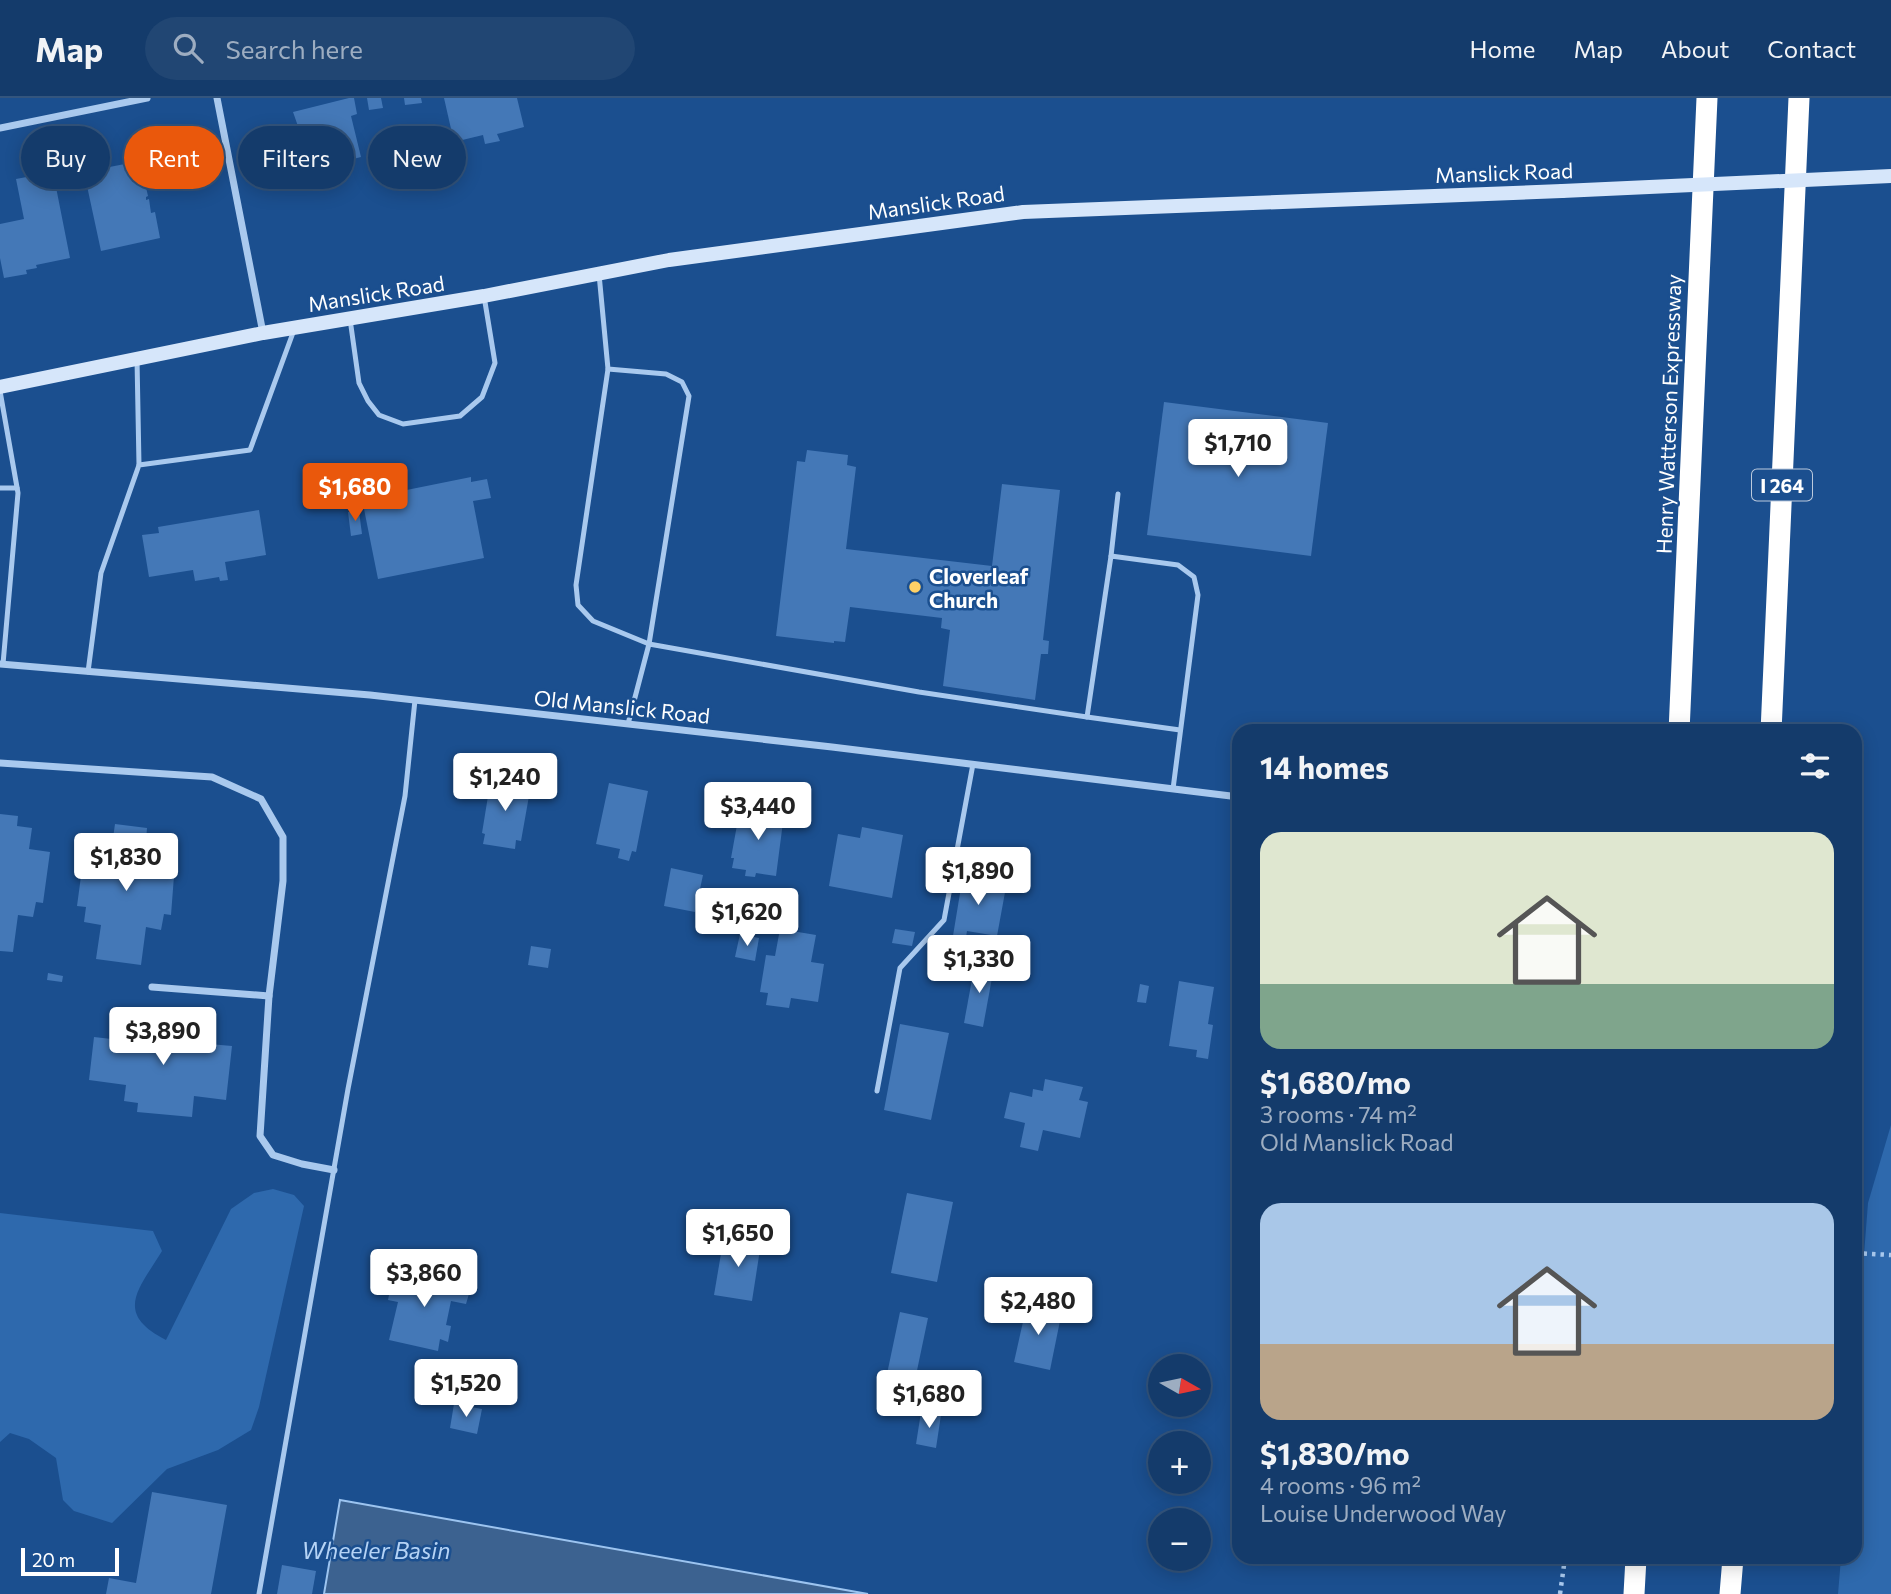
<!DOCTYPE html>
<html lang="en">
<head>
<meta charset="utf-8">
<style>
  body { margin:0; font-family:Commissioner,sans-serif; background:#214673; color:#f1f3f6; height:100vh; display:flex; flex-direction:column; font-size:26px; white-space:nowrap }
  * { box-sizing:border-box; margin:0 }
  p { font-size:23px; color:#9dadc1 }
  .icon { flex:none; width:38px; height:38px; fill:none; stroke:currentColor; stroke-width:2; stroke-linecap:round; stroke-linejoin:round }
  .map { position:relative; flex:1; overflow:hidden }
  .side { position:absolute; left:1232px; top:626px; width:630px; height:840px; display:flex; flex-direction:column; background:#143b6b; border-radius:21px; box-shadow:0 4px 18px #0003,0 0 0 2px #33557e }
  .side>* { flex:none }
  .guide { position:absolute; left:21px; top:28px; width:665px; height:63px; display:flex; gap:14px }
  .needle { width:46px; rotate:99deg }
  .tools { position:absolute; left:1148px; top:1256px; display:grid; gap:14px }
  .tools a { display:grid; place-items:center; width:63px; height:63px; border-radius:50%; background:#143b6b; box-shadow:0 4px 18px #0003,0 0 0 2px #33557e; font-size:35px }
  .scale { position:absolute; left:21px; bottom:18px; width:98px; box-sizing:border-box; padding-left:7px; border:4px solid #fff; border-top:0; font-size:19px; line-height:24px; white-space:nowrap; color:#fff; -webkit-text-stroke:5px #1b4f8f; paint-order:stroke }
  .price { position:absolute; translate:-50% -60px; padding:0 16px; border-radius:7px; background:#fff; color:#222; font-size:23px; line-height:46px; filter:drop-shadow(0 2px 4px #0008) }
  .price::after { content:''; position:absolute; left:50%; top:42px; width:21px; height:16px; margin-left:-10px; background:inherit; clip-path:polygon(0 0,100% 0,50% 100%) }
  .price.active { background:#ea580c; color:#fff }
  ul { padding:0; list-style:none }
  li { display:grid; align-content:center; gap:14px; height:371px; padding:0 28px }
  li span { display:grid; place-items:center; height:217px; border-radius:21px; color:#555 }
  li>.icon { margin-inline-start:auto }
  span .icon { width:126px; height:126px; fill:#fffc; stroke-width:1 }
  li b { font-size:30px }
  h2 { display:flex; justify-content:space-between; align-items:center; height:84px; padding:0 28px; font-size:30px }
  .pill { padding:0 24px; border-radius:32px; background:#143b6b; box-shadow:0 4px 18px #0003,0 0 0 2px #33557e; font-size:24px; line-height:63px }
  .pill.active { background:#ea580c; color:#fff }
  header { display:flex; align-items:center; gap:42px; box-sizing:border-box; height:98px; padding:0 35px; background:#143b6b; border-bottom:2px solid #33557e }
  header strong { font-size:33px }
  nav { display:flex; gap:38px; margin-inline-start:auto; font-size:24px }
  .search { width:490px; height:63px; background:#214673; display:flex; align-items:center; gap:18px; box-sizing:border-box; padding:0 24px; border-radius:38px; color:#9dadc1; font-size:26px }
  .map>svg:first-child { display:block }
  .green { fill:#2e69ad }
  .water { fill:#3c6290; stroke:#9cc4f0; stroke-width:2 }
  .building { fill:#4478b7 }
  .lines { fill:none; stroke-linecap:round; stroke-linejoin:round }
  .path { stroke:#a9c9ee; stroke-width:4.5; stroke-dasharray:3.5 5; stroke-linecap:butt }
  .service { stroke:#a9c9ee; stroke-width:5 }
  .minor { stroke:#a9c9ee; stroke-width:7 }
  .secondary { stroke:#d6e6fa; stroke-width:14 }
  .motorway { stroke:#fff; stroke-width:21 }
  .secondary-bridge { stroke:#d6e6fa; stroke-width:14 }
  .poi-dot { fill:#ffd166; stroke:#1b4f8f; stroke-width:2.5 }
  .labels { text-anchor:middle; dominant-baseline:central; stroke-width:5; stroke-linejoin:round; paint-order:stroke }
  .shield { fill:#1b4f8f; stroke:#bbcadd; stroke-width:2 }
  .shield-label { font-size:19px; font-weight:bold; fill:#fff }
  .street-label { font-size:21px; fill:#fff; stroke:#1b4f8f }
  .poi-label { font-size:21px; font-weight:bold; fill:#fff; stroke:#1b4f8f; text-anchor:start }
  .water-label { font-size:23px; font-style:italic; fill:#b5d3f5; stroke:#1b4f8f }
</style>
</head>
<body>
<header>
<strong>Map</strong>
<div class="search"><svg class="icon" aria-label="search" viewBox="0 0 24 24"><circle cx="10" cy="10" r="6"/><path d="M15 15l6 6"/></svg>Search here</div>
<nav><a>Home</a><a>Map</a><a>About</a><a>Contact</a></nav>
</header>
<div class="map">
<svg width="1891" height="1496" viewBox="0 0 1891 1496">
  <rect width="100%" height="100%" fill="#1b4f8f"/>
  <g class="green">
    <polygon points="1891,1027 1891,1496 1838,1496 1841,1460 1855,1460 1855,1273 1868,1105"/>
    <path d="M273,1091l21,6 10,11 -45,201 -8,23 -33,20 -51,19 -55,54 -38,-12 -11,-11 -7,-42 -27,-19 -19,-6 -10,9v-229l153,18 9,20c-23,38 -49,62 4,89l65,-131 23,-16z"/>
  </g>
  <polygon class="water" points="340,1402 868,1496 324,1496"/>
  <g class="building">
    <polygon points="349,0 354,0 357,16 351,18 361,59 313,71 293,14"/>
    <polygon points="367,0 381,0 383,10 369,12"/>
    <polygon points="404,0 421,0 422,5 405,7"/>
    <polygon points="444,0 517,0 524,29 497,36 500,43 485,46 483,37 454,44"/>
    <polygon points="140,63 148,98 146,99 146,102 149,101 151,115 155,114 160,140 101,153 84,74"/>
    <polygon points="53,74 70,160 36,167 37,170 26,172 27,176 4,180 0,160 0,126 24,121 16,81"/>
    <polygon points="1164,304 1328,325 1311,458 1147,437"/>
    <polygon points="807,352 848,357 847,367 856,369 846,451 992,468 1002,386 1060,392 1043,542 1049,543 1048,556 1041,556 1035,602 943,588 950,532 941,530 942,520 850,509 845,544 834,543 834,545 776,538 797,363 805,364"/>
    <polygon points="471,379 471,384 487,381 491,400 473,403 484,460 378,481 362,401"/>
    <polygon points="259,412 266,457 225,464 228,482 220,483 219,479 195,483 193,472 149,479 142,437 159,435 158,429"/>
    <polygon points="359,413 362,436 351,438 348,414"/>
    <polygon points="494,679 527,684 525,697 529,698 521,743 516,742 515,751 483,746 485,736 482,735 489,692 492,692"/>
    <polygon points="609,685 648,693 636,754 632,753 629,763 618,760 620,751 596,746"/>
    <polygon points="749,708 778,712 776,723 783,724 776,778 756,775 755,779 745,778 746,772 732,770 734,760 731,760 739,716 747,717"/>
    <polygon points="0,716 18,718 17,728 32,730 29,751 50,754 43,805 36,804 33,819 18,817 13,854 0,853"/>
    <polygon points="115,726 147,730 146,742 159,744 157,762 175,765 171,817 164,816 161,832 146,829 141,867 96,861 101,827 84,824 86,809 77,808 84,756 100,758 102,738 113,740"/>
    <polygon points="862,729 903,737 892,800 829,788 838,736 860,740"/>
    <polygon points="671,770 703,777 695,814 664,808"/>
    <polygon points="964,771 1008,778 997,838 967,833 963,858 950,856"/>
    <polygon points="780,831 816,837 811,864 824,866 818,904 791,900 789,910 766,907 768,895 760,894 766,857 775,858"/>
    <polygon points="895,831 915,834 912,848 892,845"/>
    <polygon points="1238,831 1239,831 1239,866 1232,865"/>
    <polygon points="740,836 759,840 755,863 735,859"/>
    <polygon points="531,848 551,851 548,870 528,867"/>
    <polygon points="975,865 994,869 983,929 964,925"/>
    <polygon points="48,875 63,878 62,884 47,882"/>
    <polygon points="1179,883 1214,889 1208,926 1213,927 1208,961 1196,959 1197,952 1169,948"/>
    <polygon points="1140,886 1149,888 1146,905 1137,904"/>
    <polygon points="147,920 200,925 198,945 232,948 226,1002 194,998 192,1019 137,1014 138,1005 124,1003 126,987 89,982 94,939 129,943 131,925 146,927"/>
    <polygon points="900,926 949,935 931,1022 884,1012"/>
    <polygon points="1045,981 1083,989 1079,1002 1088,1004 1080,1040 1043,1032 1038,1053 1020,1049 1025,1025 1004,1020 1010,994 1032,999 1033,991 1043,993"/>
    <polygon points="907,1095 953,1104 937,1184 891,1175"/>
    <polygon points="724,1138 761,1145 752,1203 714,1197"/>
    <polygon points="405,1174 471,1189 466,1206 451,1203 446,1227 451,1228 448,1244 440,1241 438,1253 389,1242 398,1204 388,1202 393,1177 404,1180"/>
    <polygon points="1027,1206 1062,1213 1050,1272 1014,1264"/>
    <polygon points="900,1214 928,1220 915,1282 887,1276"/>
    <polygon points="454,1306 482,1311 477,1336 450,1330"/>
    <polygon points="921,1314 941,1317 936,1350 916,1346"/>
    <polygon points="152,1394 227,1407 211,1496 106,1496 109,1480 136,1485"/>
    <polygon points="282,1467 316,1473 312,1496 277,1496"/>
  </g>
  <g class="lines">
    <g class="path">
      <polyline points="1855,1155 1891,1157"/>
      <polyline points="1560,1496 1565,1460"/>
    </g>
    <g class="service">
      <polyline points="599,176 608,271 666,276 682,284 689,298 649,546 919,594 1087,619 1111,458 1178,467 1194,479 1198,497 1173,691"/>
      <polyline points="350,221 359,285 368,303 379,317 403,326 460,318 482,299 495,265 484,198"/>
      <polyline points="137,261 139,367"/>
      <polyline points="608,271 576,487 578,507 593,523 649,546 628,626"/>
      <polyline points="0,293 18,395 3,566"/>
      <polyline points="0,390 17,390"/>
      <polyline points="1111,458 1118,396"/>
      <polyline points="88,574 101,475 139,367 250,352 294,232"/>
      <polyline points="1087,619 1180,632"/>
      <polyline points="877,993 900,870 944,822 973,666"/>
      <polyline points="259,1496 348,991 405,698 415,602"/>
    </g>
    <g class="minor">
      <polyline points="217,0 263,235"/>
      <polyline points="0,30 147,0"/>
      <polyline points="0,566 370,597 832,649 1239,699"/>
      <polyline points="0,665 212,679 261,701 283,739 283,783 269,898 260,1038 273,1057 302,1066 334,1072"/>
      <polyline points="152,889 269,898"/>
    </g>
    <polyline class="secondary" points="0,289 263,235 484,198 669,162 1023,114 1562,93"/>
    <g class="motorway">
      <polyline points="1679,634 1707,0"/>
      <polyline points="1771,634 1799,0"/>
      <polyline points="1634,1496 1636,1460"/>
      <polyline points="1730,1496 1733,1460"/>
    </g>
    <polyline class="secondary-bridge" points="1562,93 1891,78"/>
  </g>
  <circle class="poi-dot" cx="915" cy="489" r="7"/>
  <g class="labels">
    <rect class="shield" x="1752" y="371.5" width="60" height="31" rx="5"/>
    <g class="shield-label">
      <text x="1782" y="387">I 264</text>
    </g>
    <g class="street-label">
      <text transform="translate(1504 74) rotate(-2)">Manslick Road</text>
      <text transform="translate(936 104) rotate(-8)">Manslick Road</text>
      <text transform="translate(376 195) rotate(-9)">Manslick Road</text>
      <text transform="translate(1668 316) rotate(-88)">Henry Watterson Expressway</text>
      <text transform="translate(622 608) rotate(6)">Old Manslick Road</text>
    </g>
    <g class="poi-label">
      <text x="929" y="477">Cloverleaf<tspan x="929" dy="24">Church</tspan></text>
    </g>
    <g class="water-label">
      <text x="376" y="1452">Wheeler Basin</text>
    </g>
  </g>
</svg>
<div class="tools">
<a><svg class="needle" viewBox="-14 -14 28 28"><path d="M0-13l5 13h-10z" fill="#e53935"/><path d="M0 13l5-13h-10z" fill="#9dadc1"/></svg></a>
<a>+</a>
<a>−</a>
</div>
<div class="scale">20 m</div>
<b class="price" style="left:1238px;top:381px">$1,710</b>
<b class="price active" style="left:355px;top:425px">$1,680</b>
<b class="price" style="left:505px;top:715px">$1,240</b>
<b class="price" style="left:758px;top:744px">$3,440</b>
<b class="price" style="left:126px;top:795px">$1,830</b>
<b class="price" style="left:978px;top:809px">$1,890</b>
<b class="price" style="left:747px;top:850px">$1,620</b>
<b class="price" style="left:979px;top:897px">$1,330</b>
<b class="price" style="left:163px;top:969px">$3,890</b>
<b class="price" style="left:738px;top:1171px">$1,650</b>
<b class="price" style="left:424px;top:1211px">$3,860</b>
<b class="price" style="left:1038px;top:1239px">$2,480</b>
<b class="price" style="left:466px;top:1321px">$1,520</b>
<b class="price" style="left:929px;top:1332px">$1,680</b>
<div class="guide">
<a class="pill">Buy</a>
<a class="pill active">Rent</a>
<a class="pill">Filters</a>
<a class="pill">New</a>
</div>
<section class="side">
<h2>14 homes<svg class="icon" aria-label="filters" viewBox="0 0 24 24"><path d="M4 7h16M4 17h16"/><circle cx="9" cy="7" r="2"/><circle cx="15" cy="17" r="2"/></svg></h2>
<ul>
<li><span style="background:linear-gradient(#dfe7d0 70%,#7fa58c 0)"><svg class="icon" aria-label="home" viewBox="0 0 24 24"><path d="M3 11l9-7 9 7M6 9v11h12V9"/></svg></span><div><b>$1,680/mo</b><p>3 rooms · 74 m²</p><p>Old Manslick Road</p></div></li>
<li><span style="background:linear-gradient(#a9c7e8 65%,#b9a48a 0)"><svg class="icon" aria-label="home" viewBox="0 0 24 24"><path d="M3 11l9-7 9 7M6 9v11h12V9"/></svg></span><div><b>$1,830/mo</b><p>4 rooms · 96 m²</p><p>Louise Underwood Way</p></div></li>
</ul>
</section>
</div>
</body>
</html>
